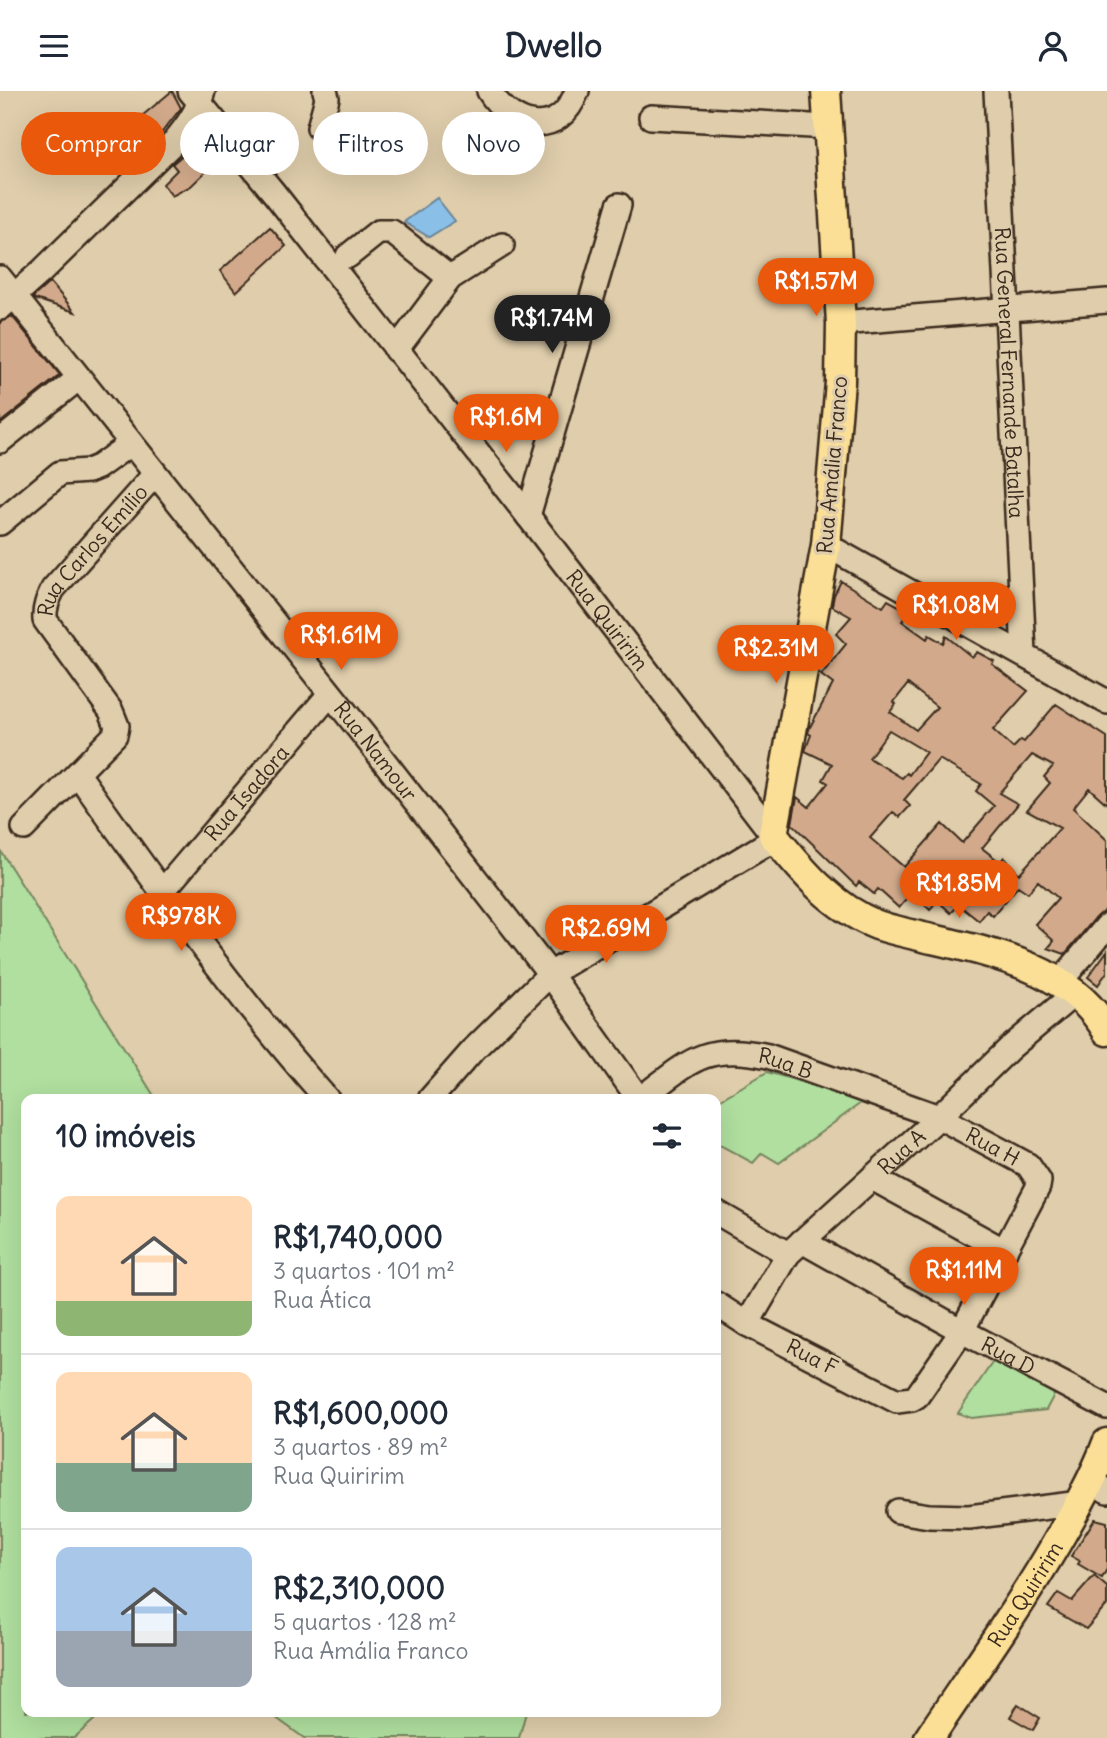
<!DOCTYPE html>
<html lang="pt">
<head>
<meta charset="utf-8">
<style>
  body { margin:0; font-family:Delius,sans-serif; background:#f6f6f7; color:#1f2937; height:100vh; display:flex; flex-direction:column; font-size:26px; white-space:nowrap }
  * { box-sizing:border-box; margin:0 }
  p { font-size:23px; color:#747a83 }
  .icon { flex:none; width:38px; height:38px; fill:none; stroke:currentColor; stroke-width:2; stroke-linecap:round; stroke-linejoin:round }
  .map { position:relative; flex:1; overflow:hidden }
  .drawer { position:absolute; left:21px; top:1003px; width:700px; height:623px; display:flex; flex-direction:column; background:#fff; border-radius:14px; box-shadow:0 7px 28px #0002 }
  .drawer>* { flex:none }
  .hud { position:absolute; left:21px; top:21px; width:700px; height:63px; display:flex; gap:14px }
  .price { position:absolute; translate:-50% -60px; padding:0 16px; border-radius:24px; background:#ea580c; color:#fff; font-size:23px; line-height:46px; filter:drop-shadow(0 2px 4px #0008) }
  .price::after { content:''; position:absolute; left:50%; top:42px; width:21px; height:16px; margin-left:-10px; background:inherit; clip-path:polygon(0 0,100% 0,50% 100%) }
  .price.current { background:#222; color:#fff }
  ul { padding:0; list-style:none }
  li { display:flex; align-items:center; gap:21px; height:175px; padding:0 35px }
  li+li { border-top:2px solid #e0e1e3 }
  li span { display:grid; place-items:center; flex:none; width:196px; height:140px; border-radius:14px; color:#555 }
  li>.icon { margin-inline-start:auto }
  span .icon { width:84px; height:84px; fill:#fffc; stroke-width:1 }
  li b { font-size:30px }
  h2 { display:flex; justify-content:space-between; align-items:center; height:84px; padding:0 35px; font-size:30px }
  .pill { padding:0 24px; border-radius:32px; background:#fff; box-shadow:0 7px 28px #0002; font-size:24px; line-height:63px }
  .pill.current { background:#ea580c; color:#fff }
  header { display:flex; justify-content:space-between; align-items:center; height:91px; padding:0 35px; background:#fff; font-size:32px; font-weight:700 }
  .map>svg:first-child { display:block }
  .green { fill:#b0df9f; stroke:#76845e; stroke-width:2 }
  .water { fill:#8ac0e8; stroke:#6a8497; stroke-width:2 }
  .building { fill:#d2aa8b; stroke:#3b2a1e; stroke-width:2; fill-rule:evenodd }
  .lines { fill:none; stroke-linecap:round; stroke-linejoin:round }
  .minor-casing { stroke:#3b2a1e; stroke-width:28 }
  .major-casing { stroke:#3b2a1e; stroke-width:33 }
  .minor { stroke:#dfcdab; stroke-width:23 }
  .major { stroke:#fbdf96; stroke-width:28 }
  .labels { text-anchor:middle; dominant-baseline:central; stroke-width:6; stroke-linejoin:round; paint-order:stroke }
  .street-label { font-size:21px; fill:#3b2a1e; stroke:#dfcdab }
</style>
</head>
<body>
<header><svg class="icon" aria-label="menu" viewBox="0 0 24 24"><path d="M4 6h16M4 12h16M4 18h16"/></svg>Dwello<svg class="icon" aria-label="person" viewBox="0 0 24 24"><circle cx="12" cy="8" r="4"/><path d="M4 21q1-7 8-7t8 7"/></svg></header>
<div class="map">
<svg width="1107" height="1647" viewBox="0 0 1107 1647">
  <rect width="100%" height="100%" fill="#dfcdab"/>
  <filter id="ink" filterUnits="userSpaceOnUse"><feTurbulence type="fractalNoise" baseFrequency=".0143" numOctaves="2"/><feDisplacementMap in="SourceGraphic" scale="14" xChannelSelector="R" yChannelSelector="G"/><feConvolveMatrix kernelMatrix="1 2 1 2 8 2 1 2 1" color-interpolation-filters="sRGB"/></filter>
  <g filter="url(#ink)">
    <g class="green">
      <polygon points="0,759 156,1008 26,1008 26,1620 103,1621 74,1647 0,1647"/>
      <polygon points="767,981 865,1009 779,1072 762,1062 753,1072 716,1052 716,1011"/>
      <polygon points="994,1269 1055,1302 1046,1319 971,1327 958,1322"/>
      <polygon points="268,1621 526,1621 519,1647 304,1647"/>
    </g>
    <g class="water">
      <polygon points="40,42 53,57 44,65 32,52"/>
      <polygon points="437,107 455,130 429,146 404,131"/>
    </g>
    <g class="building">
      <polygon points="172,0 181,17 155,50 137,29"/>
      <polygon points="197,52 215,72 191,95 172,105 163,93 177,79 172,73"/>
      <polygon points="270,136 286,155 236,201 220,180"/>
      <polygon points="50,191 75,221 35,208 33,206"/>
      <polygon points="12,225 60,284 0,332 0,231"/>
      <path d="M841,490l42,26 5,-7 22,12 -8,9 25,18 2,-4 14,8 3,-7 26,21 5,-5 17,9 -2,3 36,27 -35,39 20,18 8,-8 3,2 32,-38 51,33v67l-18,-16 -16,20 34,32v69l-11,8 -31,37 -17,-6 6,-7 -19,-17 23,-26 -20,-17 -10,12 -10,-7 -25,30 -6,-5 -8,10 -20,-16 -8,8 -14,-13 -7,10 -18,-17 -13,15 -21,-19 -4,5 -15,-12 -3,4 -64,-62 5,-27 12,10 19,-24 -5,-3 9,-16 -27,-13 6,-16 -3,-2 2,-6 23,-43 -12,-9 25,-31 -10,-10 15,-17 -19,-11 2,-11zM908,593l29,23 -21,23 -26,-18 6,-8 -2,-2zM889,639l37,22 -17,23 -2,-2 -5,5 -33,-20zM1032,664l21,11 -9,11 6,6 -23,27 33,18 -41,46 -15,-17 -4,5 -18,-14 36,-44 -19,-11zM939,668l42,25 -5,7 18,15 -32,37 -20,-19 -38,43 -34,-29 23,-26 7,5 10,-11 -6,-6z"/>
      <polygon points="1107,860 1107,881 1098,894 1088,886"/>
      <polygon points="1095,1428 1107,1431 1107,1478 1102,1487 1078,1473 1080,1470 1071,1465"/>
      <polygon points="1094,1485 1107,1496 1107,1514 1086,1538 1048,1516 1058,1502 1072,1510"/>
      <polygon points="1018,1613 1040,1627 1033,1639 1010,1626"/>
    </g>
    <g class="lines">
      <g class="minor-casing">
        <g id="minor">
          <path id="s1" d="M190,0l84,102 254,323 245,319 -7,9 -216,130 -76,75 -44,50"/>
          <path d="M489,0c24,38 70,49 88,0"/>
          <path id="s2" d="M996,0l28,563"/>
          <polyline points="651,26 828,36"/>
          <polyline points="319,37 327,7 325,0"/>
          <polyline points="348,165 378,141 392,141 450,187"/>
          <path id="s3" d="M0,187l370,465 180,231 89,125"/>
          <path d="M0,217l42,-37 131,-128c13,-16 25,-31 30,-52"/>
          <polyline points="841,232 1107,210"/>
          <polyline points="396,259 450,187 502,154"/>
          <polyline points="0,350 79,287"/>
          <polyline points="528,425 619,114"/>
          <polyline points="0,432 60,382 88,380 98,376 130,353"/>
          <polyline points="826,454 1107,611"/>
          <path d="M78,683c79,112 158,223 249,325"/>
          <path id="s4" d="M24,737l91,-93 2,-9 -6,-15 -66,-91c-1,-12 3,-21 8,-31l102,-115"/>
          <path id="s5" d="M162,801l168,-198"/>
          <polyline points="1059,892 1107,835"/>
          <path id="s6" d="M640,1008c49,-37 64,-57 128,-43l171,61 89,48 11,16 -1,6 -76,144 -45,65 -5,3 -15,2 -150,-77 -31,-20"/>
          <polyline points="872,1087 1005,1160"/>
          <polyline points="716,1121 788,1163"/>
          <path id="s7" d="M802,1150l160,90 145,76"/>
          <path id="s8" d="M747,1233l41,-70 151,-137 71,-69 64,-54"/>
          <polyline points="1091,1390 1107,1400"/>
          <polyline points="898,1420 929,1425 969,1426 1080,1412"/>
        </g>
      </g>
      <g class="major-casing">
        <g id="major">
          <path d="M826,0l15,232 -1,59 -14,163 -53,290c29,36 59,72 104,90 14,5 31,8 46,12 66,15 147,30 184,94"/>
          <path id="s9" d="M929,1647c43,-64 88,-127 127,-194 19,-33 38,-66 51,-101"/>
        </g>
      </g>
      <use href="#minor" class="minor"/>
      <use href="#major" class="major"/>
    </g>
  </g>
  <g class="labels">
    <g class="street-label">
      <text stroke="none"><textPath href="#s2" startOffset="282">Rua General Fernande Batalha</textPath></text>
      <text transform="translate(832 374) rotate(-85)">Rua Amália Franco</text>
      <text stroke="none"><textPath href="#s4" startOffset="354">Rua Carlos Emílio</textPath></text>
      <text stroke="none"><textPath href="#s1" startOffset="674">Rua Quiririm</textPath></text>
      <text stroke="none"><textPath href="#s3" startOffset="604">Rua Namour</textPath></text>
      <text stroke="none"><textPath href="#s5" startOffset="130">Rua Isadora</textPath></text>
      <text stroke="none"><textPath href="#s6" startOffset="161">Rua B</textPath></text>
      <text stroke="none"><textPath href="#s6" startOffset="385">Rua H</textPath></text>
      <text stroke="none"><textPath href="#s8" startOffset="234">Rua A</textPath></text>
      <text stroke="none"><textPath href="#s7" startOffset="236">Rua D</textPath></text>
      <text transform="translate(812 1266) rotate(27)">Rua F</text>
      <text stroke="none"><textPath href="#s9" startOffset="173">Rua Quiririm</textPath></text>
    </g>
  </g>
</svg>
<b class="price" style="left:816px;top:227px">R$1.57M</b>
<b class="price current" style="left:552px;top:264px">R$1.74M</b>
<b class="price" style="left:506px;top:363px">R$1.6M</b>
<b class="price" style="left:956px;top:551px">R$1.08M</b>
<b class="price" style="left:341px;top:581px">R$1.61M</b>
<b class="price" style="left:776px;top:594px">R$2.31M</b>
<b class="price" style="left:959px;top:829px">R$1.85M</b>
<b class="price" style="left:181px;top:862px">R$978K</b>
<b class="price" style="left:606px;top:874px">R$2.69M</b>
<b class="price" style="left:964px;top:1216px">R$1.11M</b>
<div class="hud">
<a class="pill current">Comprar</a>
<a class="pill">Alugar</a>
<a class="pill">Filtros</a>
<a class="pill">Novo</a>
</div>
<section class="drawer">
<h2>10 imóveis<svg class="icon" aria-label="filters" viewBox="0 0 24 24"><path d="M4 7h16M4 17h16"/><circle cx="9" cy="7" r="2"/><circle cx="15" cy="17" r="2"/></svg></h2>
<ul>
<li><span style="background:linear-gradient(#ffd9b3 75%,#8fb573 0)"><svg class="icon" aria-label="home" viewBox="0 0 24 24"><path d="M3 11l9-7 9 7M6 9v11h12V9"/></svg></span><div><b>R$1,740,000</b><p>3 quartos · 101 m²</p><p>Rua Ática</p></div></li>
<li><span style="background:linear-gradient(#ffd9b3 65%,#7fa58c 0)"><svg class="icon" aria-label="home" viewBox="0 0 24 24"><path d="M3 11l9-7 9 7M6 9v11h12V9"/></svg></span><div><b>R$1,600,000</b><p>3 quartos · 89 m²</p><p>Rua Quiririm</p></div></li>
<li><span style="background:linear-gradient(#a9c7e8 60%,#9aa5b1 0)"><svg class="icon" aria-label="home" viewBox="0 0 24 24"><path d="M3 11l9-7 9 7M6 9v11h12V9"/></svg></span><div><b>R$2,310,000</b><p>5 quartos · 128 m²</p><p>Rua Amália Franco</p></div></li>
</ul>
</section>
</div>
</body>
</html>
